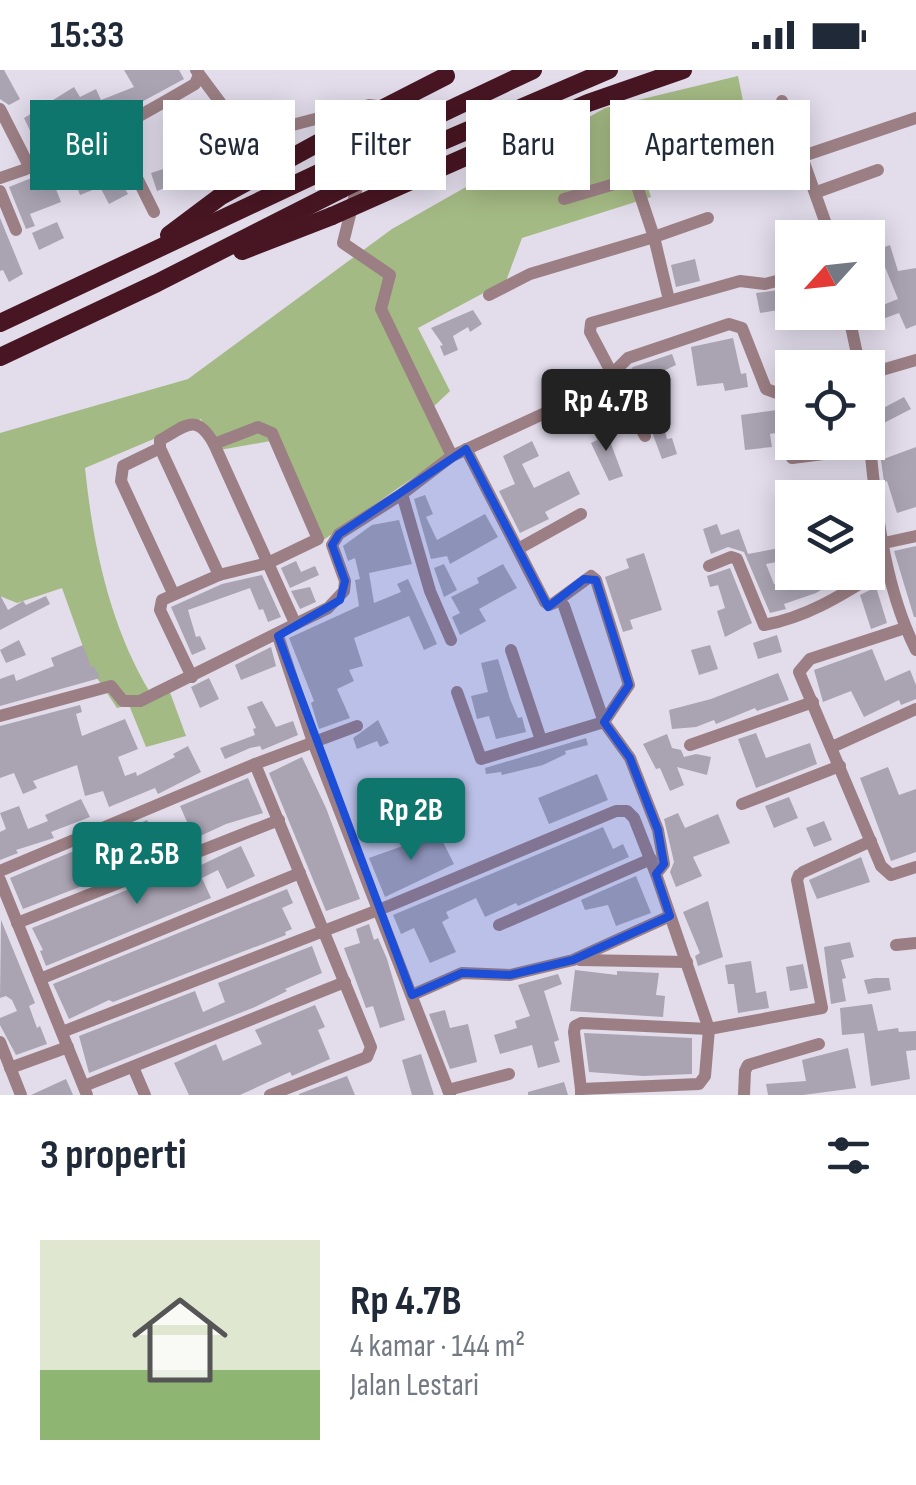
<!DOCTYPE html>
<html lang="id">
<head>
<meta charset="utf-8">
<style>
  body { margin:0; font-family:"Sofia Sans Condensed",sans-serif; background:#f2f2f3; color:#1f2937; height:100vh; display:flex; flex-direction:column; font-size:38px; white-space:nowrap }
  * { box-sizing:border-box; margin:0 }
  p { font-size:32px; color:#747a83 }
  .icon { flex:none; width:55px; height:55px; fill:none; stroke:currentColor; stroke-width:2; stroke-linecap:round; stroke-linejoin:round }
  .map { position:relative; height:1025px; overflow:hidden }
  .drawer { display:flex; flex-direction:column; background:#fff; flex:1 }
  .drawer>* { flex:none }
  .banner { position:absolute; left:30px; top:30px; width:858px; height:90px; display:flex; gap:20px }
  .needle { width:65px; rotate:243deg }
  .buttons { position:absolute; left:775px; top:150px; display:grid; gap:20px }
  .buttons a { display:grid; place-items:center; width:110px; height:110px; border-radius:0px; background:#fff; box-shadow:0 5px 25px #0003; font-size:50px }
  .price { position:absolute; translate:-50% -85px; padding:0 22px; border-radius:10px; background:#0f766e; color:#fff; font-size:32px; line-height:65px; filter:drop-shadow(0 2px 5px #0008) }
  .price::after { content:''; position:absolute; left:50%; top:60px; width:30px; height:22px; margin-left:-15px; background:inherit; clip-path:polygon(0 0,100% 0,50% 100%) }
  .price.selected { background:#222; color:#fff }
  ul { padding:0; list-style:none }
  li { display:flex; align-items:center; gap:30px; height:250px; padding:0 40px }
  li+li { border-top:2px solid #e0e1e3 }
  li span { display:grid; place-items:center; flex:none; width:280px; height:200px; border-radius:0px; color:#555 }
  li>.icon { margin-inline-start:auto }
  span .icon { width:120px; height:120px; fill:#fffc; stroke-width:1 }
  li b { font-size:42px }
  h2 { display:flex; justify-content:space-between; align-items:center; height:120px; padding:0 40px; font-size:42px }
  .pill { padding:0 35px; border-radius:0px; background:#fff; box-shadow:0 5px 25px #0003; font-size:35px; line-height:90px }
  .pill.selected { background:#0f766e; color:#fff }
  .status { display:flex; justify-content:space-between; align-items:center; height:70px; padding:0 50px; background:#fff; direction:ltr }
  .status svg { height:28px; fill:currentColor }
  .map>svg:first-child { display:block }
  .forest { fill:#a4ba84 }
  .building { fill:#a9a3b2 }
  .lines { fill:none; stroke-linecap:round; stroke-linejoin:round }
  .minor { stroke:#9b7f84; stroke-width:12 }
  .highway { stroke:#481623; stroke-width:18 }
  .highway-bridge { stroke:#481623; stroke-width:18 }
  .marked { fill:#1d4ed8; fill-opacity:0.2; stroke:#1d4ed8; stroke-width:8; stroke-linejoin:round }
</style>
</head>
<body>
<div class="status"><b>15:33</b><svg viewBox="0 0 49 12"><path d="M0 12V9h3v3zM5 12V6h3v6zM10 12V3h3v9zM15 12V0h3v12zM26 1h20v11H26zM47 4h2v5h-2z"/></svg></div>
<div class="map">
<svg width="916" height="1025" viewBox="0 0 916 1025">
  <rect width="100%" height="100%" fill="#e2dceb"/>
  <path class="forest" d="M738,6l8,40 -112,30 17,51 -129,41 -16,43 -88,47 32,63 -21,20 17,44 -127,88 -43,-103 -62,11 -13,-32 -116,49c8,78 25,159 66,226l17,-7 18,49 -40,11 -17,-42 -12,3 -26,-39 -29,-81 -45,15 -17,-7v-163l188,-54 204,-150 213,-121z"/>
  <g class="building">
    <polygon points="0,0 4,0 20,29 9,35 0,29"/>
    <polygon points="124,0 179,0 184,9 88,61 75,35 49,48 51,52 43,56 52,74 39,79 24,48 74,17 80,27 96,19 101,30 134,17"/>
    <polygon points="110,76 117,91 114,92 120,105 118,106 128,124 109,134 100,117 80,125 75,112 97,103 88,88"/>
    <polygon points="208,80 215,89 206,96 211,105 201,110 198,105 157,121 151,103 197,88"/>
    <polygon points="49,101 61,132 30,144 35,156 26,159 9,117"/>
    <polygon points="0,148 23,204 9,212 3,200 0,201"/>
    <polygon points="57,152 64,168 39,180 32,163"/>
    <polygon points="890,175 898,201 916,198 916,255 906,259 899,243 880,250 875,238 898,229 885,197 868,200 868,183"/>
    <polygon points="695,189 700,211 676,217 671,195"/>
    <polygon points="787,219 790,238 760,243 756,223"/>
    <polygon points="473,240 482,254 470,262 468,257 453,266 458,280 444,286 440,276 443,275 431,258"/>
    <polygon points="733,268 741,304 746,303 748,317 725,321 723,313 697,316 691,277"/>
    <polygon points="672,284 676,295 661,302 667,317 639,327 634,315 630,317 624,306 633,297"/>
    <polygon points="610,320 618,335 589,346 591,352 573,358 568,344 584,338"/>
    <polygon points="904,327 911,339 880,355 874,343"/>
    <polygon points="792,338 792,360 770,364 772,377 745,380 741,345"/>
    <polygon points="659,339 667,369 672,368 677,384 662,389 645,343"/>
    <polygon points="604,355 623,406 609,411 591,373 597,370 592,358"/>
    <polygon points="532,371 539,386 522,394 534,418 569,401 580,424 545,442 549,449 520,463 499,421 515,414 503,386"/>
    <polygon points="916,377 916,437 897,443 887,411 884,412 881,390"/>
    <polygon points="425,425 433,444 426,447 437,470 485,444 498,467 450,494 447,486 431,489 414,429"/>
    <polygon points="399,450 412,494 369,503 374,533 401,522 397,514 408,509 437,574 424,580 409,546 354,568 363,596 349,600 354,611 337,619 350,648 319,659 311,633 314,631 289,568 359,536 355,510 360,509 355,488 348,491 343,476 372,455"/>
    <polygon points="717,454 721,465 739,459 748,484 785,477 787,490 766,494 774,514 802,502 850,502 816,523 784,534 786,539 770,543 744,482 728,477 711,484 703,459"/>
    <polygon points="916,476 916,547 914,547 894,481"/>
    <polygon points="644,483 662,540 630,550 633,559 623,562 605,507 629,498 626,489"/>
    <polygon points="296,491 301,502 315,496 319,505 290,518 281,498"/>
    <polygon points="444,494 457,520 444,527 434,498"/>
    <polygon points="503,494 517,518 479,539 486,551 460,565 452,547 460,543 451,527 479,513 477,508"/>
    <polygon points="730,498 752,553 725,567 717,541 725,538 718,515 710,517 707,506"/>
    <polygon points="262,505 281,547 268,552 263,539 259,540 250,518 188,540 196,567 200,566 206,579 192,585 171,537 222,514"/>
    <polygon points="310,517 316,532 300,539 291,521"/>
    <polygon points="876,517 887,553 871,559 860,525"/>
    <polygon points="0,525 8,540 23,531 26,535 46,526 50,534 0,560"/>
    <polygon points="777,565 782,582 758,589 753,573"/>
    <polygon points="19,570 26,585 6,593 0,580"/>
    <polygon points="83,575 91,597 94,596 100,608 0,636 0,609 14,604 16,611 54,596 51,588"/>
    <polygon points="710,575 718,599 699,605 691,580"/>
    <polygon points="271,577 276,596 241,610 235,595"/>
    <polygon points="872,579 885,611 910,600 916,615 916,629 901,635 899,630 864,647 851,621 823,632 814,600"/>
    <polygon points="498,589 510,629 518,648 522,647 526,662 496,669 489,646 477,649 471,626 488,622 481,593"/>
    <polygon points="778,603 789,630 757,641 755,638 716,654 714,650 696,657 672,659 669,640 711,629"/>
    <polygon points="209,608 219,629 200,638 191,617"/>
    <polygon points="262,631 276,657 293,651 298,665 262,680 260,676 250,678 225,689 220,678 255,665 253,659 256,658 247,637"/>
    <polygon points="80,635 82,642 76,644 82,666 125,649 138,679 118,687 125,706 136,702 137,706 175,687 173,684 188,676 201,702 158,724 155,718 109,737 103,721 85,726 77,695 33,711 37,718 23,724 14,703 0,708 0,656"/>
    <polygon points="378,650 389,673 380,677 377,671 357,679 353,668"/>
    <polygon points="756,663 766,688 810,673 817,694 756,718 738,669"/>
    <polygon points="667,664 672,678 681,680 684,687 696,684 711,687 707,705 677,697 684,715 670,721 660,698 656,699 643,674"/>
    <polygon points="586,668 588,675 565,681 566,684 543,695 502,705 501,702 486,704 485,698"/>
    <polygon points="302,687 326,738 360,829 326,841 269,703"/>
    <polygon points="888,697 899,725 916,719 916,782 891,791 860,708"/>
    <polygon points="597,704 608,730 549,754 538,728"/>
    <polygon points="248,708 263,743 226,754 183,774 180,778 23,839 10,808 114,764 125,788 144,779 134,756 147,750 158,773 187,760 185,756 188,754 180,736"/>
    <polygon points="789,727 798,748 774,758 765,736"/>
    <polygon points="81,729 90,747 51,762 54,768 16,780 18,783 0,790 0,762 6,759 0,743 19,736 28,759 48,751 45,745"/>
    <polygon points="678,743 685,758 718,744 730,773 693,787 702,806 676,817 670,802 674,792 664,749"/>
    <polygon points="824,751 832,770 814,777 806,758"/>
    <polygon points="603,757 613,779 623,774 629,787 518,836 516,833 485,847 476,828 446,842 449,848 442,852 456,882 430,893 414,858 401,864 393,845"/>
    <polygon points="436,758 454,794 385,827 369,788 414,772 413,769"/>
    <polygon points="241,776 255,806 227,819 218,800 202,808 211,828 46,896 40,881 43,880 32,858 132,818 134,821 200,792 201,795"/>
    <polygon points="861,787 870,812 817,829 809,810"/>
    <polygon points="636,806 651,843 616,856 608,835 585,840 581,830"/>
    <polygon points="287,819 293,833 282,838 292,859 285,862 286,865 113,932 109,930 69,949 53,914"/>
    <polygon points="708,831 723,887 698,896 695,886 700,883 683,842"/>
    <polygon points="1,850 35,933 29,936 37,958 40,956 47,974 16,985 0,955 0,948 17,941 12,930 6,926 0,928"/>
    <polygon points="369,854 374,870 378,868 387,889 405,950 380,958 373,936 366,938 344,878 360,873 356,859"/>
    <polygon points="850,872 854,887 841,890 846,908 842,909 846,931 831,934 824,877"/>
    <polygon points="312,876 322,903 285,919 287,921 255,937 89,1003 79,966 195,921 203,942 225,932 218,913"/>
    <polygon points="751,891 756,923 766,921 769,938 738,943 734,914 728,914 725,895"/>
    <polygon points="803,894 808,918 790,921 786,897"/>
    <polygon points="575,900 617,905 617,901 659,903 656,925 665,926 663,947 570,941"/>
    <polygon points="558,904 562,914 544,921 559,970 554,972 560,992 538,998 532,975 500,984 494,965 517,958 515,951 530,946 518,915"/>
    <polygon points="875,908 889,908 891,920 868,924 864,910"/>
    <polygon points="872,934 878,961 898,958 899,962 916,961 916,980 906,981 910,1009 871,1016 864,963 842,965 840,938"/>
    <polygon points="315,935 325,957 318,960 330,989 292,1006 290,1002 240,1025 189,1025 174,993 216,974 223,991 262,974 255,960"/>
    <polygon points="445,940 450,958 468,954 477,992 450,999 429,944"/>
    <polygon points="584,963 692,968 692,1004 643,1006 589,1002"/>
    <polygon points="848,978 856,1018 803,1025 768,1025 766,1014 806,1011 802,990"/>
    <polygon points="421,984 434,1025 412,1025 402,990"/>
    <polygon points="347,1006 355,1025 299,1025 299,1024"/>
    <polygon points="66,1009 73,1025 31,1025"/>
    <polygon points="564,1012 568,1025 528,1025 528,1022"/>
  </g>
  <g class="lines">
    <g class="minor">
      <polyline points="196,0 243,63 250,66 369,35 377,36 343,173 390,205 381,239 452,386"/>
      <polyline points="782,31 831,168"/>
      <polyline points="0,39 30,98"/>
      <polyline points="114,62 154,142"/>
      <polyline points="803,86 916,48"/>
      <path d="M0,108c70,-22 132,-57 195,-94l4,-9"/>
      <polyline points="0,121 16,160"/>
      <polyline points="817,122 878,100"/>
      <polyline points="564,129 628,110 636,113 654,167 708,148"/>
      <polyline points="489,225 530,204 654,167 669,230"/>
      <polyline points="848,242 860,298"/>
      <polyline points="868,304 916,290"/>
      <path d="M868,355c7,75 14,157 48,225"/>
      <polyline points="645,366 590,262 591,253 740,211 765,214 792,207"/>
      <polyline points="160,378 123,396 121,411 173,523"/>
      <polyline points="792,388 870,378"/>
      <polyline points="402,424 430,521 451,570"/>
      <polyline points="884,473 916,466"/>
      <polyline points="518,479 581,444"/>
      <path d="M709,496l22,-9 6,2 27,66c46,-8 84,-34 123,-58"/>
      <path d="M219,505l-59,-127v-8c26,-14 36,-28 54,4l81,179"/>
      <polyline points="564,536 604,652 630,688 658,760 664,794 656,804 709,959 705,1006 699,1014 581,1019 581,1025"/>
      <polyline points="905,558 810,589 799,602 881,796 891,805 916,797"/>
      <polyline points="278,566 313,672 450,1025"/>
      <polyline points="511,580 541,670"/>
      <polyline points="192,607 160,540 162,530 219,505 268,493 318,469 272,363 258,357 214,374"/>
      <polyline points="457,622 481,689 604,652 629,615 596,510 591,506 554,533 549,535 545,532 466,379"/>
      <polyline points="0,646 111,616 123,631 140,631 328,538 344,521 345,511 332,475 339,464 402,424 452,386 597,319 628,288 729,254 742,258 766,319 777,323 792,320"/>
      <polyline points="690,675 813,632"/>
      <polyline points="832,677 916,639"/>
      <polyline points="255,694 371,977 367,987 270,1025"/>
      <polyline points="742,734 840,696"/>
      <polyline points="0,801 255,694 357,656"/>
      <polyline points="803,802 871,771"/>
      <polyline points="0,810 87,1025"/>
      <polyline points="17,853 279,750"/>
      <polyline points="499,855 651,789"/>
      <polyline points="896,875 916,873"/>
      <polyline points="580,890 687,892"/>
      <polyline points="40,909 300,803"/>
      <polyline points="412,925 462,903 510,905 573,890 670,846"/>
      <polyline points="62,962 391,835 616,741 627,741 634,748 656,804"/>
      <polyline points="0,972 21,1025"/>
      <polyline points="133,997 145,1025"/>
      <polyline points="10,998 68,977"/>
      <polyline points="84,1016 345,912"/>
      <polyline points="581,1019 574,962 575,956 581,953 709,959 822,938 797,810 799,805"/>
      <polyline points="448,1020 509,1004"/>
      <polyline points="744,1025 745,1001 748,995 819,974"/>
    </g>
    <g class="highway">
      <polyline points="434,47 533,0"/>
      <polyline points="422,80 609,0"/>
      <polyline points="411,111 588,33 683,0"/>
      <polyline points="169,165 221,126 362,49"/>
      <polyline points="242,181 332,146"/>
      <polyline points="0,253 355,86"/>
      <polyline points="0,287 157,213 342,119"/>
    </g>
    <g class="highway-bridge">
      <polyline points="362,49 446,6"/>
      <polyline points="355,86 434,47"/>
      <polyline points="342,119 422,80"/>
      <polyline points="332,146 411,111"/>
    </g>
  </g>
  <path class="marked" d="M466,379l82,158 36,-28 12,1 33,105 -25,37 26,36 28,72 6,34 -8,10 14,42 -97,44 -63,15 -48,-2 -50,22 -134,-359 62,-36 5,-19 -13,-36 7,-11z"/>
</svg>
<div class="buttons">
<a><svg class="needle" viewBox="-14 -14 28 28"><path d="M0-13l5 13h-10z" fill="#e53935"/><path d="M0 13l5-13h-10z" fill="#747a83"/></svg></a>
<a><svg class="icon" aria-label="locate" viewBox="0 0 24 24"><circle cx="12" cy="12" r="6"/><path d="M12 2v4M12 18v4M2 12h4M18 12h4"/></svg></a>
<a><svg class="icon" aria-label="layers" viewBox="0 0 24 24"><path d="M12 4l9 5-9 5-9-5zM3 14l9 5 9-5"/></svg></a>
</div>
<b class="price selected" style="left:606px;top:384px">Rp 4.7B</b>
<b class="price" style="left:411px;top:793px">Rp 2B</b>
<b class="price" style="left:137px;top:837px">Rp 2.5B</b>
<div class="banner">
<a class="pill selected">Beli</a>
<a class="pill">Sewa</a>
<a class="pill">Filter</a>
<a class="pill">Baru</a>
<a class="pill">Apartemen</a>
</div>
</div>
<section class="drawer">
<h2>3 properti<svg class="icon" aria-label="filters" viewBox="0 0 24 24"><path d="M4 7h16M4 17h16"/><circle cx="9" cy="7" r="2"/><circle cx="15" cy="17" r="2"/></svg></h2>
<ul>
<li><span style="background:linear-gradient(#dfe7d0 65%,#8fb573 0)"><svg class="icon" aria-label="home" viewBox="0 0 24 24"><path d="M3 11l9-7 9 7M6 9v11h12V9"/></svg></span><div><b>Rp 4.7B</b><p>4 kamar · 144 m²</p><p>Jalan Lestari</p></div></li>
</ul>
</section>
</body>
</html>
